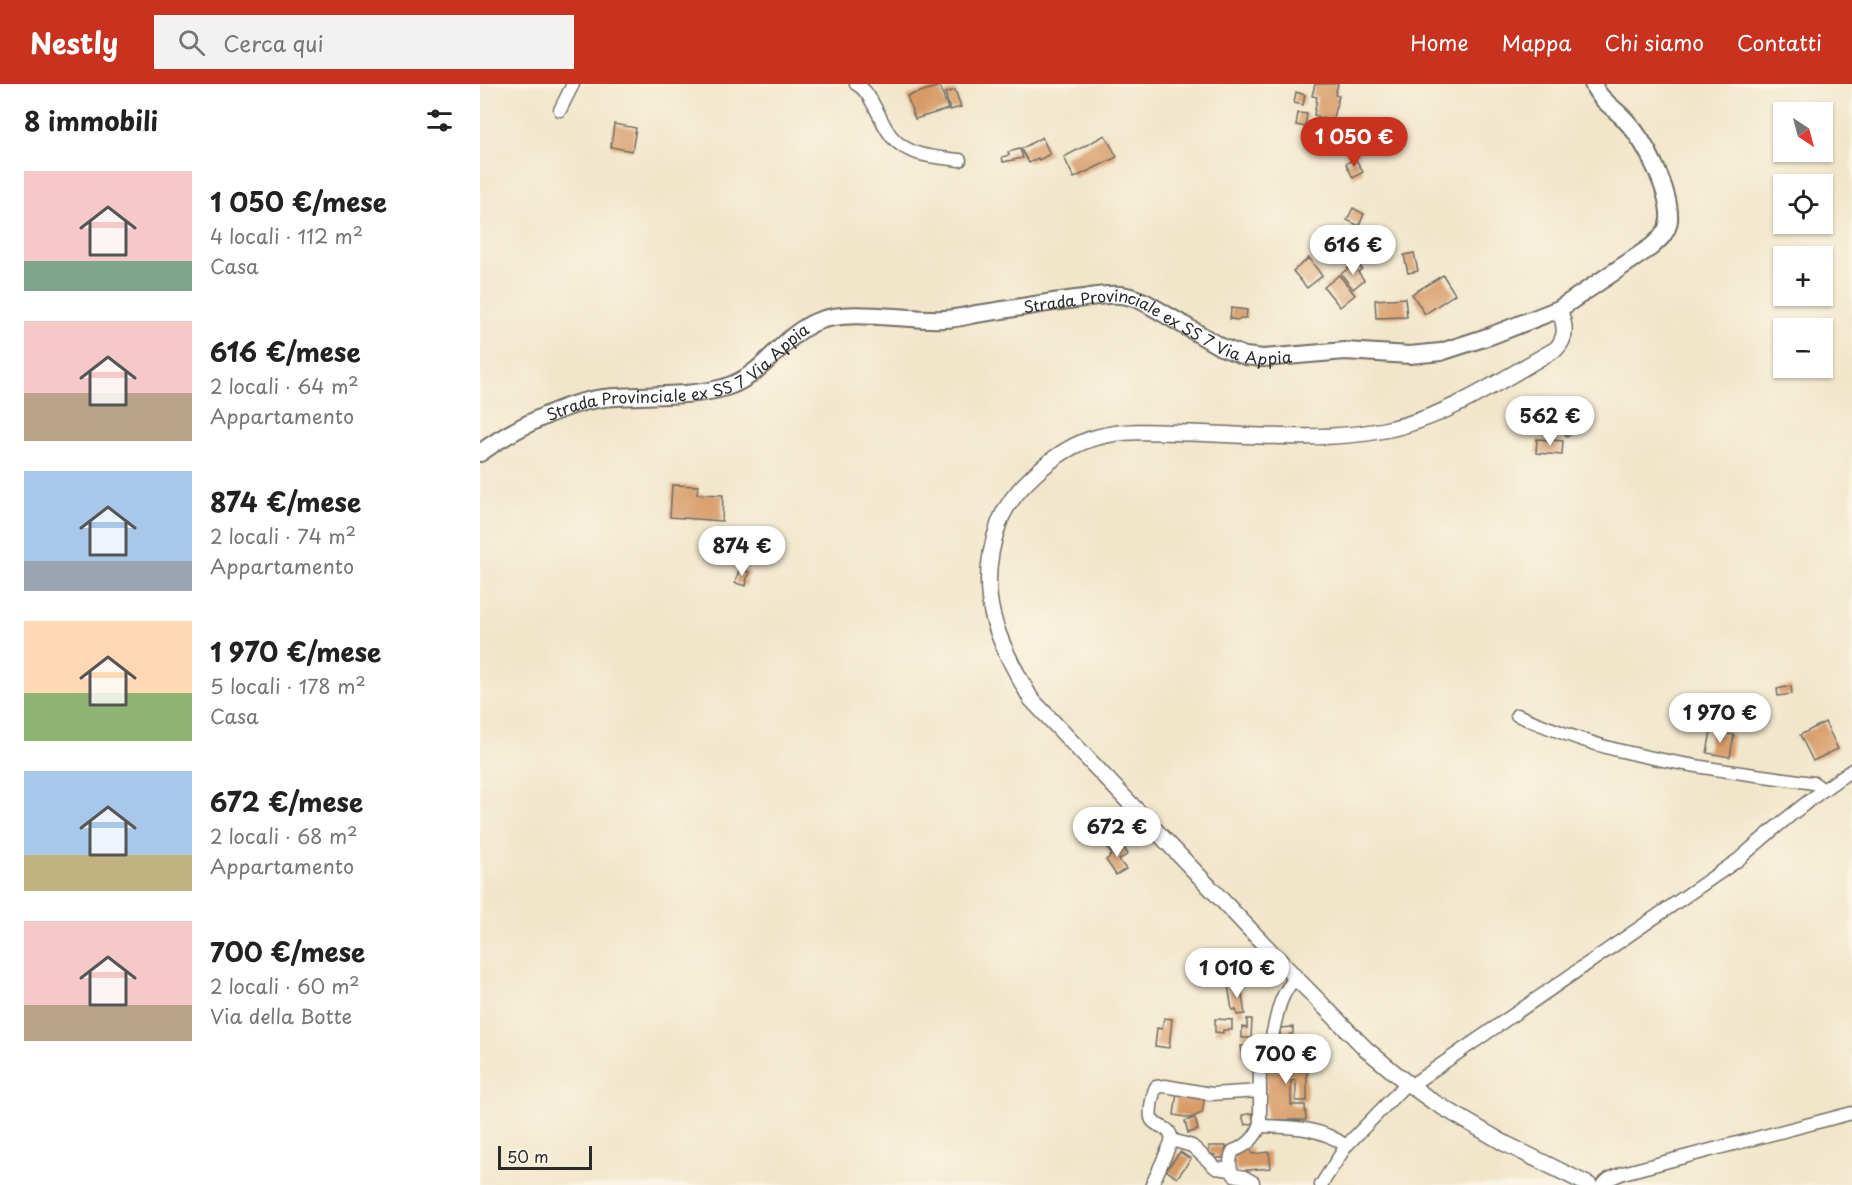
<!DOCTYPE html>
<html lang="it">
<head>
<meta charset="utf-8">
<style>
  body { margin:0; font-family:"Playpen Sans",sans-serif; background:#f2f2f2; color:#222; height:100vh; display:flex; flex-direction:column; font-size:22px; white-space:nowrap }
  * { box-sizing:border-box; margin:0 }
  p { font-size:20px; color:#767676 }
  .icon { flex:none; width:33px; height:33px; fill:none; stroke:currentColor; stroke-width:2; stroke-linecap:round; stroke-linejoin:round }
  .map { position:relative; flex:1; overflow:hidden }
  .details { display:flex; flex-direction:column; background:#fff; width:480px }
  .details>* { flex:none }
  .needle { width:39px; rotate:144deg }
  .fabs { position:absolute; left:1293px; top:18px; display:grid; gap:12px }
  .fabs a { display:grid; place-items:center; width:60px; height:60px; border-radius:0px; background:#fff; box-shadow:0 2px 4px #0004; font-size:30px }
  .scale { position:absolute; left:18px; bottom:15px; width:94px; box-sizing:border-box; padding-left:6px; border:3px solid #2b2b2b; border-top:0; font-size:16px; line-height:21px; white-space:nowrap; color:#2b2b2b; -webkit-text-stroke:4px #fcf5e5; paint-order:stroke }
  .price { position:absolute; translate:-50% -51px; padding:0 14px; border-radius:21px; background:#fff; color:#222; font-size:20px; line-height:39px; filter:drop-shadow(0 2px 3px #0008) }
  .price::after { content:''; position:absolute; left:50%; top:36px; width:18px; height:14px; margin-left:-9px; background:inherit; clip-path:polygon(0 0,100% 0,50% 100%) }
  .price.selected { background:#c8321e; color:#fff }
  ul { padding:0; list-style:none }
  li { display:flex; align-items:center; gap:18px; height:150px; padding:0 24px }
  li span { display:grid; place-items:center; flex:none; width:168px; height:120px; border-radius:0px; color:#555 }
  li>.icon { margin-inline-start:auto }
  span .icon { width:72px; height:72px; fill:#fffc; stroke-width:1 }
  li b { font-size:26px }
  h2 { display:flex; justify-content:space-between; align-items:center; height:72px; padding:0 24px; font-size:26px }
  header { display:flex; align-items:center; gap:36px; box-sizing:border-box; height:84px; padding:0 30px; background:#c8321e; color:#fff }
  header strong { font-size:28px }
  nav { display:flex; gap:33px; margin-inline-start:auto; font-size:21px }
  .search { width:420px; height:54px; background:#f2f2f2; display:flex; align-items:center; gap:15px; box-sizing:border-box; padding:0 21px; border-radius:0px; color:#767676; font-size:22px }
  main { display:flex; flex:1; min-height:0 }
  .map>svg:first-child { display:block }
  .building { fill:#d79b67 }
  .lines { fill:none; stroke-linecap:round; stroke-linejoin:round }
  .minor-casing { stroke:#706c63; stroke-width:15 }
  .tertiary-casing { stroke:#706c63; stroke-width:18 }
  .secondary-casing { stroke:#706c63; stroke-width:20 }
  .minor { stroke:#fff; stroke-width:12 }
  .tertiary { stroke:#fff; stroke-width:15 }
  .secondary { stroke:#fff; stroke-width:16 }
  .labels { text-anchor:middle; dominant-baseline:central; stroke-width:6; stroke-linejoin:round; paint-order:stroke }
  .street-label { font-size:16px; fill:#2b2b2b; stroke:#fcf5e5 }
</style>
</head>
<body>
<header>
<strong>Nestly</strong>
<div class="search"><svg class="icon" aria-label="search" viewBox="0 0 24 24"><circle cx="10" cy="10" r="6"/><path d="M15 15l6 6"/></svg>Cerca qui</div>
<nav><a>Home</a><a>Mappa</a><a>Chi siamo</a><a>Contatti</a></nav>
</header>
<main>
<section class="details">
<h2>8 immobili<svg class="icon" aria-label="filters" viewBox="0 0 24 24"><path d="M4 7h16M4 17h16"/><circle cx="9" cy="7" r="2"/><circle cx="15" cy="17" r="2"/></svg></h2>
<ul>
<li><span style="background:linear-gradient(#f6c9c9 75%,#7fa58c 0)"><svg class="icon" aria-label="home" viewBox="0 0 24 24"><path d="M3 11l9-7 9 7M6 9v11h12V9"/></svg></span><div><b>1 050 €/mese</b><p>4 locali · 112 m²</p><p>Casa</p></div></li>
<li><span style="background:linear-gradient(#f6c9c9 60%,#b9a48a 0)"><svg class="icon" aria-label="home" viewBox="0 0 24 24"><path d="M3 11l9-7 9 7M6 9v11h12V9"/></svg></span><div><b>616 €/mese</b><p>2 locali · 64 m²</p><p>Appartamento</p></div></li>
<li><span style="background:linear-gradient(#a9c7e8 75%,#9aa5b1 0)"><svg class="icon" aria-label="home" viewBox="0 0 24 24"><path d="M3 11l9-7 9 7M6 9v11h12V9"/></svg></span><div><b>874 €/mese</b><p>2 locali · 74 m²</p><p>Appartamento</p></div></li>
<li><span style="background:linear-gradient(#ffd9b3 60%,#8fb573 0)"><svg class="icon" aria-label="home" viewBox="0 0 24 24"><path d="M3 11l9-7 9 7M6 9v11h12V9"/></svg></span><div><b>1 970 €/mese</b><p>5 locali · 178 m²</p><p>Casa</p></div></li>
<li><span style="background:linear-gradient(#a9c7e8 70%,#c2b280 0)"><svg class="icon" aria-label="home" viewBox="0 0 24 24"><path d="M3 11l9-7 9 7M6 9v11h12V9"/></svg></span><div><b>672 €/mese</b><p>2 locali · 68 m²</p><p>Appartamento</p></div></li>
<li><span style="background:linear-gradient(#f6c9c9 70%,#b9a48a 0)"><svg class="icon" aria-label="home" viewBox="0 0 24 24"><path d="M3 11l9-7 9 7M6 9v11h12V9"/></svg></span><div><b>700 €/mese</b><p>2 locali · 60 m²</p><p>Via della Botte</p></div></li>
</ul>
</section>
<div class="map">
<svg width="1372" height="1101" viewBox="0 0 1372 1101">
  <rect width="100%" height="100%" fill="#fcf5e5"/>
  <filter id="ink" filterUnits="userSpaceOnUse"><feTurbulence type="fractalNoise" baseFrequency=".0167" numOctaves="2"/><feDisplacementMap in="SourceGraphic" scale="12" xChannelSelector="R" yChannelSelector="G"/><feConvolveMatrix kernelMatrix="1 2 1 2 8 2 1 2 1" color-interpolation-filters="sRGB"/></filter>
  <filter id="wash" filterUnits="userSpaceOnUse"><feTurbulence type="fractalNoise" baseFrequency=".008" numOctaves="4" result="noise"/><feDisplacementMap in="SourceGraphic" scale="24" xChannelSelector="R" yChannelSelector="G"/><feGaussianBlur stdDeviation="1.35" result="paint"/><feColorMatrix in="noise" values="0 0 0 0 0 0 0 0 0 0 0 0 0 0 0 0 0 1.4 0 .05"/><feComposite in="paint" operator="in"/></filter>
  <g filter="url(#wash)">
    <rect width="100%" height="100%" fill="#f1e6ca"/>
    <g id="blocks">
      <g class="building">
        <polygon points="835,0 858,0 855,11 859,12 852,37 834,31 837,13 832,12"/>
        <polygon points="460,2 468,25 435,35 427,12"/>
        <polygon points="475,6 481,23 470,26 465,9"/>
        <polygon points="816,8 825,11 823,21 814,19"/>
        <polygon points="818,29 827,30 825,43 816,41"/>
        <polygon points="134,40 156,44 152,67 131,63"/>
        <polygon points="625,51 637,73 594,94 584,73"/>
        <polygon points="562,53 570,70 559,76 558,74 549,79 541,65"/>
        <polygon points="540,65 543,74 523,78 522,73 529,71 528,68"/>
        <polygon points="875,74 883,88 873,94 866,80"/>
        <polygon points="873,124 884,130 879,142 867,136"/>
        <polygon points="872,144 880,148 869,169 861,165"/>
        <polygon points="934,169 938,187 928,189 924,171"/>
        <polygon points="829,174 842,192 827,204 813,187"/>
        <polygon points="876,178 882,185 878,188 884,196 873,205 861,190"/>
        <polygon points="859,191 875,211 860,223 844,203"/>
        <polygon points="963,191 975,210 945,230 932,210"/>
        <polygon points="925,214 927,233 896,234 895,216"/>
        <polygon points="751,224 767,226 766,234 760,234 759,236 750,235"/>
        <polygon points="1093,322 1105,341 1087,353 1075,334"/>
        <polygon points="1057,355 1083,357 1082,371 1056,369"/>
        <polygon points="192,401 218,402 217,410 243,411 242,437 190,433"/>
        <polygon points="260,483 270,489 266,496 267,497 266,502 255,499"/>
        <polygon points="1311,602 1312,610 1298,612 1297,605"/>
        <polygon points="1345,638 1358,665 1333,677 1320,651"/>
        <polygon points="1231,647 1254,651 1250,673 1227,669"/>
        <polygon points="635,758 639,763 642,761 648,770 639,776 646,785 636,791 626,776 632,771 627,763"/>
        <polygon points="760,899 765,930 757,931 756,925 752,926 748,901"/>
        <polygon points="684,934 692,935 689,964 675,962 677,944 682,945"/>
        <polygon points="735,935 752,936 752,946 743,946 743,949 735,948"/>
        <polygon points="767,935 772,935 771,954 762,954 762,943 767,944"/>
        <polygon points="813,943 813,950 810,950 811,958 800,959 800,944"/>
        <polygon points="771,961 771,972 762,973 761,962"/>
        <polygon points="827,965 827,1017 816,1017 816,996 811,997 811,1021 825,1021 826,1036 786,1036 786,974 797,974 797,966"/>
        <polygon points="697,1008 725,1011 722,1029 710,1034 694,1031"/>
        <polygon points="773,1029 775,1039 765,1041 762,1031"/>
        <polygon points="715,1034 718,1046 708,1049 705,1037"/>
        <polygon points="729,1062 746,1062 746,1074 735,1074 736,1071 729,1070"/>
        <polygon points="771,1064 772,1070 789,1068 791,1084 756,1087 754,1070 763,1065"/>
        <polygon points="700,1068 711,1075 697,1094 686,1086"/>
      </g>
    </g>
  </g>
  <g filter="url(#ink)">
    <use href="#blocks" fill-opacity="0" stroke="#706c63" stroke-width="1.5"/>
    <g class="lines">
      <g class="minor-casing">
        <g id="minor">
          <path d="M376,0c10,5 14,15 20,25 5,9 9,20 16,28 17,20 44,20 68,23"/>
          <polyline points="80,26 93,0"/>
          <path d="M1037,631c36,15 72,29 109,37 62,15 125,22 188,31l9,7"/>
          <path d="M930,1002l328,-226c36,-32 73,-63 114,-90"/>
          <path d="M780,1042c30,1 60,0 86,20"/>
          <path d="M692,1056c-3,-16 -12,-10 -20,-20 -4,-5 1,-27 4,-33l9,-1 46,8 49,-3c0,-10 -1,-20 1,-29 2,-8 8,-14 10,-22 6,-22 7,-45 25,-62"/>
          <polyline points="672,1101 692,1056 712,1062 736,1084 751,1086"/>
          <path d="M773,1101v-3l-9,-5 -10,-2c-5,-6 -5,-17 -1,-24 13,-5 21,-11 27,-25v-35"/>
          <polyline points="841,1101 866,1062 927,999"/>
          <polyline points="1122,1101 1129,1095 1143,1089 1372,1029"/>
        </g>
      </g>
      <g class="tertiary-casing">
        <path id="tertiary" d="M1079,225c6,16 9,27 -3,40 -54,30 -111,70 -172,81 -60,12 -134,5 -195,3 -30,-1 -62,-4 -91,4 -25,6 -46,21 -65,39 -15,14 -27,28 -34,47 -25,72 -3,114 32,176l265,279 70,71 41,34 25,18 72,42 85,42"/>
      </g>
      <g class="secondary-casing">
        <g id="secondary">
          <path id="s1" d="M0,369c31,-23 86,-51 124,-55 37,-4 87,0 122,-11 39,-12 56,-52 92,-66 32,-13 90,0 126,-2 11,0 22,-3 32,-5 36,-5 72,-12 108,-16 12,-2 24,-4 36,-3 10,1 18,4 26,8l75,44 24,9 18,2 82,-7 65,4 31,-3 49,-16 69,-27 92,-62c8,-7 17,-15 18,-27 2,-27 -23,-78 -42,-98 -11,-13 -28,-22 -34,-38"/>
        </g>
      </g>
      <use href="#minor" class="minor"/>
      <use href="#tertiary" class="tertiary"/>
      <use href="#secondary" class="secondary"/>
    </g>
  </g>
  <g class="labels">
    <g class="street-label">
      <text stroke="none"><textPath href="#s1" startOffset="723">Strada Provinciale ex SS 7 Via Appia</textPath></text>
      <text stroke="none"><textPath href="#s1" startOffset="219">Strada Provinciale ex SS 7 Via Appia</textPath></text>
    </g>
  </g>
</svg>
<div class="fabs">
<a><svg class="needle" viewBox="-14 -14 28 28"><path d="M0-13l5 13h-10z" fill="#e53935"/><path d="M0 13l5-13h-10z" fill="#767676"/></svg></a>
<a><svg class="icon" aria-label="locate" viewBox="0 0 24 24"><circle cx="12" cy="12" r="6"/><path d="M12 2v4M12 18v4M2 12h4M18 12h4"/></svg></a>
<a>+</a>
<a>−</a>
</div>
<div class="scale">50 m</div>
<b class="price selected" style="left:874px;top:84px">1 050 €</b>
<b class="price" style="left:873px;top:192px">616 €</b>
<b class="price" style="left:1070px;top:363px">562 €</b>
<b class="price" style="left:262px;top:493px">874 €</b>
<b class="price" style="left:1240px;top:660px">1 970 €</b>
<b class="price" style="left:637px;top:774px">672 €</b>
<b class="price" style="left:757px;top:915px">1 010 €</b>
<b class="price" style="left:806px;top:1001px">700 €</b>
</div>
</main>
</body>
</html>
